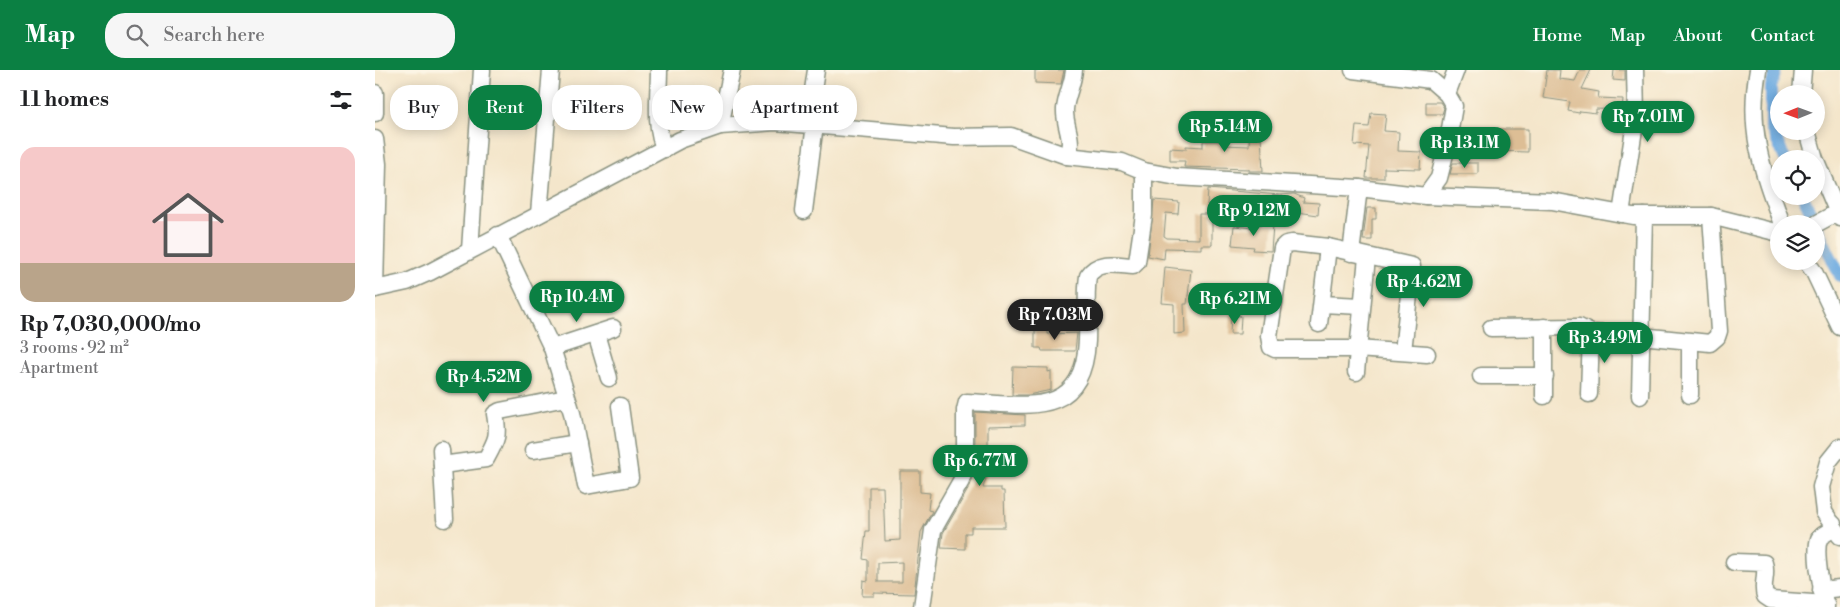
<!DOCTYPE html>
<html lang="en">
<head>
<meta charset="utf-8">
<style>
  body { margin:0; font-family:"Libre Bodoni",serif; background:#f6f6f6; color:#202124; height:100vh; display:flex; flex-direction:column; font-size:19px; white-space:nowrap }
  * { box-sizing:border-box; margin:0 }
  p { font-size:16px; color:#757577 }
  .icon { flex:none; width:28px; height:28px; fill:none; stroke:currentColor; stroke-width:2; stroke-linecap:round; stroke-linejoin:round }
  .map { position:relative; flex:1; overflow:hidden }
  .drawer { display:flex; flex-direction:column; background:#fff; width:375px }
  .drawer>* { flex:none }
  .banner { position:absolute; left:15px; top:15px; width:475px; height:45px; display:flex; gap:10px }
  .needle { width:32px; rotate:269deg }
  .controls { position:absolute; left:1395px; top:15px; display:grid; gap:10px }
  .controls a { display:grid; place-items:center; width:55px; height:55px; border-radius:50%; background:#fff; box-shadow:0 2px 12px #0003; font-size:25px }
  .price { position:absolute; translate:-50% -42px; padding:0 11px; border-radius:18px; background:#0b8043; color:#fff; font-size:16px; line-height:32px; filter:drop-shadow(0 1px 2px #0008) }
  .price::after { content:''; position:absolute; left:50%; top:30px; width:15px; height:11px; margin-left:-8px; background:inherit; clip-path:polygon(0 0,100% 0,50% 100%) }
  .price.on { background:#222; color:#fff }
  ul { padding:0; list-style:none }
  li { display:grid; align-content:center; gap:10px; height:265px; padding:0 20px }
  li span { display:grid; place-items:center; height:155px; border-radius:15px; color:#555 }
  li>.icon { margin-inline-start:auto }
  span .icon { width:90px; height:90px; fill:#fffc; stroke-width:1 }
  li b { font-size:21px }
  h2 { display:flex; justify-content:space-between; align-items:center; height:60px; padding:0 20px; font-size:21px }
  .pill { padding:0 18px; border-radius:20px; background:#fff; box-shadow:0 2px 12px #0003; font-size:18px; line-height:45px }
  .pill.on { background:#0b8043; color:#fff }
  header { display:flex; align-items:center; gap:30px; box-sizing:border-box; height:70px; padding:0 25px; background:#0b8043; color:#fff }
  header strong { font-size:24px }
  nav { display:flex; gap:28px; margin-inline-start:auto; font-size:18px }
  .search { width:350px; height:45px; background:#f6f6f6; display:flex; align-items:center; gap:12px; box-sizing:border-box; padding:0 18px; border-radius:20px; color:#757577; font-size:19px }
  main { display:flex; flex:1; min-height:0 }
  .map>svg:first-child { display:block }
  .lines { fill:none; stroke-linecap:round; stroke-linejoin:round }
  .canal { stroke:#6face1; stroke-width:12 }
  .building { fill:#ddbe95; fill-rule:evenodd }
  .minor-casing { stroke:#8a9280; stroke-width:19 }
  .minor { stroke:#fff; stroke-width:16 }
</style>
</head>
<body>
<header>
<strong>Map</strong>
<div class="search"><svg class="icon" aria-label="search" viewBox="0 0 24 24"><circle cx="10" cy="10" r="6"/><path d="M15 15l6 6"/></svg>Search here</div>
<nav><a>Home</a><a>Map</a><a>About</a><a>Contact</a></nav>
</header>
<main>
<section class="drawer">
<h2>11 homes<svg class="icon" aria-label="filters" viewBox="0 0 24 24"><path d="M4 7h16M4 17h16"/><circle cx="9" cy="7" r="2"/><circle cx="15" cy="17" r="2"/></svg></h2>
<ul>
<li><span style="background:linear-gradient(#f6c9c9 75%,#b9a48a 0)"><svg class="icon" aria-label="home" viewBox="0 0 24 24"><path d="M3 11l9-7 9 7M6 9v11h12V9"/></svg></span><div><b>Rp 7,030,000/mo</b><p>3 rooms · 92 m²</p><p>Apartment</p></div></li>
</ul>
</section>
<div class="map">
<svg width="1465" height="537" viewBox="0 0 1465 537">
  <rect width="100%" height="100%" fill="#fcf5e5"/>
  <filter id="ink" filterUnits="userSpaceOnUse"><feTurbulence type="fractalNoise" baseFrequency=".02" numOctaves="2"/><feDisplacementMap in="SourceGraphic" scale="10" xChannelSelector="R" yChannelSelector="G"/><feConvolveMatrix kernelMatrix="1 2 1 2 8 2 1 2 1" color-interpolation-filters="sRGB"/></filter>
  <filter id="wash" filterUnits="userSpaceOnUse"><feTurbulence type="fractalNoise" baseFrequency=".0096" numOctaves="4" result="noise"/><feDisplacementMap in="SourceGraphic" scale="20" xChannelSelector="R" yChannelSelector="G"/><feGaussianBlur stdDeviation="1.12" result="paint"/><feColorMatrix in="noise" values="0 0 0 0 0 0 0 0 0 0 0 0 0 0 0 0 0 1.4 0 .05"/><feComposite in="paint" operator="in"/></filter>
  <g filter="url(#wash)">
    <rect width="100%" height="100%" fill="#f4e6cb"/>
    <g class="lines">
      <g class="canal">
        <polyline points="1401,0 1396,17 1396,58 1410,89"/>
        <polyline points="1428,126 1441,154"/>
        <polyline points="1441,155 1465,206"/>
      </g>
    </g>
    <g id="blocks">
      <g class="building">
        <polygon points="660,0 689,0 686,14 660,13"/>
        <polygon points="1172,0 1185,0 1184,9 1200,11 1205,0 1216,0 1207,19 1224,22 1223,28 1248,29 1247,40 1221,39 1221,43 1205,41 1204,43 1193,41 1195,32 1168,28"/>
        <polygon points="1239,0 1250,0 1250,11 1238,10"/>
        <polygon points="1051,32 1065,32 1069,38 1067,44 1051,44"/>
        <polygon points="996,43 1011,44 1009,61 1024,62 1023,81 1046,82 1045,99 1009,98 1009,108 991,108 994,76 979,75 981,56 994,57"/>
        <polygon points="875,49 885,49 888,101 874,101 874,99 809,97 810,91 795,91 795,78 811,79 811,76 828,77 828,71 849,71 849,75 874,76"/>
        <polygon points="1117,59 1153,59 1153,82 1117,81"/>
        <polygon points="1078,93 1103,93 1103,104 1075,104"/>
        <polygon points="833,119 905,125 919,124 929,128 928,132 944,133 943,145 902,139 902,136 868,133 868,137 832,135"/>
        <polygon points="779,130 804,132 803,144 791,143 789,166 792,168 824,169 824,144 837,144 837,175 826,175 826,179 790,178 789,189 773,186"/>
        <polygon points="992,138 1001,138 1001,149 997,149 997,170 988,170"/>
        <polygon points="880,154 898,155 896,181 878,180 879,177 857,175 859,156 880,158"/>
        <polygon points="790,197 816,200 812,234 809,234 810,263 799,264 799,234 787,233"/>
        <polygon points="856,245 866,246 865,264 855,264"/>
        <polygon points="660,260 672,260 672,264 702,263 700,281 667,281 666,278 660,278"/>
        <polygon points="638,297 673,298 673,302 676,301 676,320 653,325 637,325"/>
        <polygon points="600,342 650,345 650,355 613,356 613,382 611,382 613,401 608,418 626,418 626,421 629,421 630,457 596,457 596,463 590,463 590,479 566,478 568,463 595,416 600,401"/>
        <path d="M525,401h20v21l10,1 -2,17 4,1 -11,21 -7,62 -40,-1v3h-12l1,-16 5,1v-21l-5,-1 3,-28h3v-44h14l2,54 15,-1zM527,492v20h-24v-19z"/>
      </g>
    </g>
  </g>
  <g filter="url(#ink)">
    <use href="#blocks" fill-opacity="0" stroke="#8a9280" stroke-width="1"/>
    <g class="lines">
      <g class="minor-casing">
        <g id="minor">
          <path d="M284,0c0,21 -5,61 6,79"/>
          <polyline points="978,0 1056,10 1072,24 1079,36 1072,76 1064,108 1051,126"/>
          <path d="M1383,0c-11,60 4,99 24,154"/>
          <polyline points="0,23 0,43"/>
          <polyline points="1072,24 1081,0"/>
          <polyline points="1426,24 1428,0"/>
          <polyline points="433,54 441,0"/>
          <polyline points="345,56 357,0"/>
          <polyline points="1432,61 1440,89"/>
          <polyline points="0,69 3,94 0,219"/>
          <path d="M692,86c8,-17 -3,-29 -2,-47 1,-13 8,-25 9,-39"/>
          <polyline points="1441,91 1465,148"/>
          <polyline points="429,141 440,54"/>
          <polyline points="164,144 176,0"/>
          <polyline points="1246,144 1261,46 1260,0"/>
          <polyline points="1441,154 1461,143"/>
          <polyline points="123,165 177,278 197,343 211,416 255,408 245,336"/>
          <polyline points="95,180 107,0"/>
          <polyline points="976,183 984,118"/>
          <polyline points="1431,191 1439,202 1465,257"/>
          <polyline points="0,219 32,212 55,202 305,70 345,56 400,52 579,67 636,66 692,86 747,92 769,101 802,107 984,118 1051,126 1177,131 1258,146 1336,146 1404,163"/>
          <polyline points="947,234 986,236"/>
          <polyline points="944,254 953,177"/>
          <polyline points="1169,257 1169,326"/>
          <polyline points="1116,258 1204,257 1216,263 1266,266 1335,273 1342,267 1344,261 1336,146"/>
          <polyline points="221,264 234,308"/>
          <polyline points="1315,272 1315,325"/>
          <polyline points="177,278 238,258"/>
          <polyline points="1028,282 1037,196 953,177 917,173 911,174 907,178 894,266 896,277 900,279 982,279 1052,284"/>
          <polyline points="981,302 992,187"/>
          <polyline points="1106,306 1170,306"/>
          <polyline points="1214,324 1216,263"/>
          <polyline points="1265,326 1269,146"/>
          <polyline points="1465,377 1453,392 1446,417 1449,442 1465,466"/>
          <polyline points="66,379 70,449"/>
          <polyline points="158,380 203,373"/>
          <path d="M67,395l44,-6c11,-20 13,-23 9,-45l5,-3 66,-13"/>
          <path d="M1359,492l30,1c4,11 -3,22 1,33l6,4 55,4"/>
          <polyline points="1446,520 1465,518"/>
          <path d="M547,537l11,-77 28,-49 4,-13v-58l2,-8c57,2 116,19 120,-61 1,-22 -2,-44 1,-65 10,-16 29,-11 45,-10l4,-4 7,-47v-44"/>
          <path d="M1451,537c-4,-15 -12,-54 -7,-68 3,-5 9,-6 13,-10l1,-5"/>
        </g>
      </g>
      <use href="#minor" class="minor"/>
    </g>
  </g>
</svg>
<div class="controls">
<a><svg class="needle" viewBox="-14 -14 28 28"><path d="M0-13l5 13h-10z" fill="#e53935"/><path d="M0 13l5-13h-10z" fill="#757577"/></svg></a>
<a><svg class="icon" aria-label="locate" viewBox="0 0 24 24"><circle cx="12" cy="12" r="6"/><path d="M12 2v4M12 18v4M2 12h4M18 12h4"/></svg></a>
<a><svg class="icon" aria-label="layers" viewBox="0 0 24 24"><path d="M12 4l9 5-9 5-9-5zM3 14l9 5 9-5"/></svg></a>
</div>
<b class="price" style="left:1273px;top:73px">Rp 7.01M</b>
<b class="price" style="left:850px;top:83px">Rp 5.14M</b>
<b class="price" style="left:1090px;top:99px">Rp 13.1M</b>
<b class="price" style="left:879px;top:167px">Rp 9.12M</b>
<b class="price" style="left:1049px;top:238px">Rp 4.62M</b>
<b class="price" style="left:202px;top:253px">Rp 10.4M</b>
<b class="price" style="left:860px;top:255px">Rp 6.21M</b>
<b class="price on" style="left:680px;top:271px">Rp 7.03M</b>
<b class="price" style="left:1230px;top:294px">Rp 3.49M</b>
<b class="price" style="left:109px;top:333px">Rp 4.52M</b>
<b class="price" style="left:605px;top:417px">Rp 6.77M</b>
<div class="banner">
<a class="pill">Buy</a>
<a class="pill on">Rent</a>
<a class="pill">Filters</a>
<a class="pill">New</a>
<a class="pill">Apartment</a>
</div>
</div>
</main>
</body>
</html>
